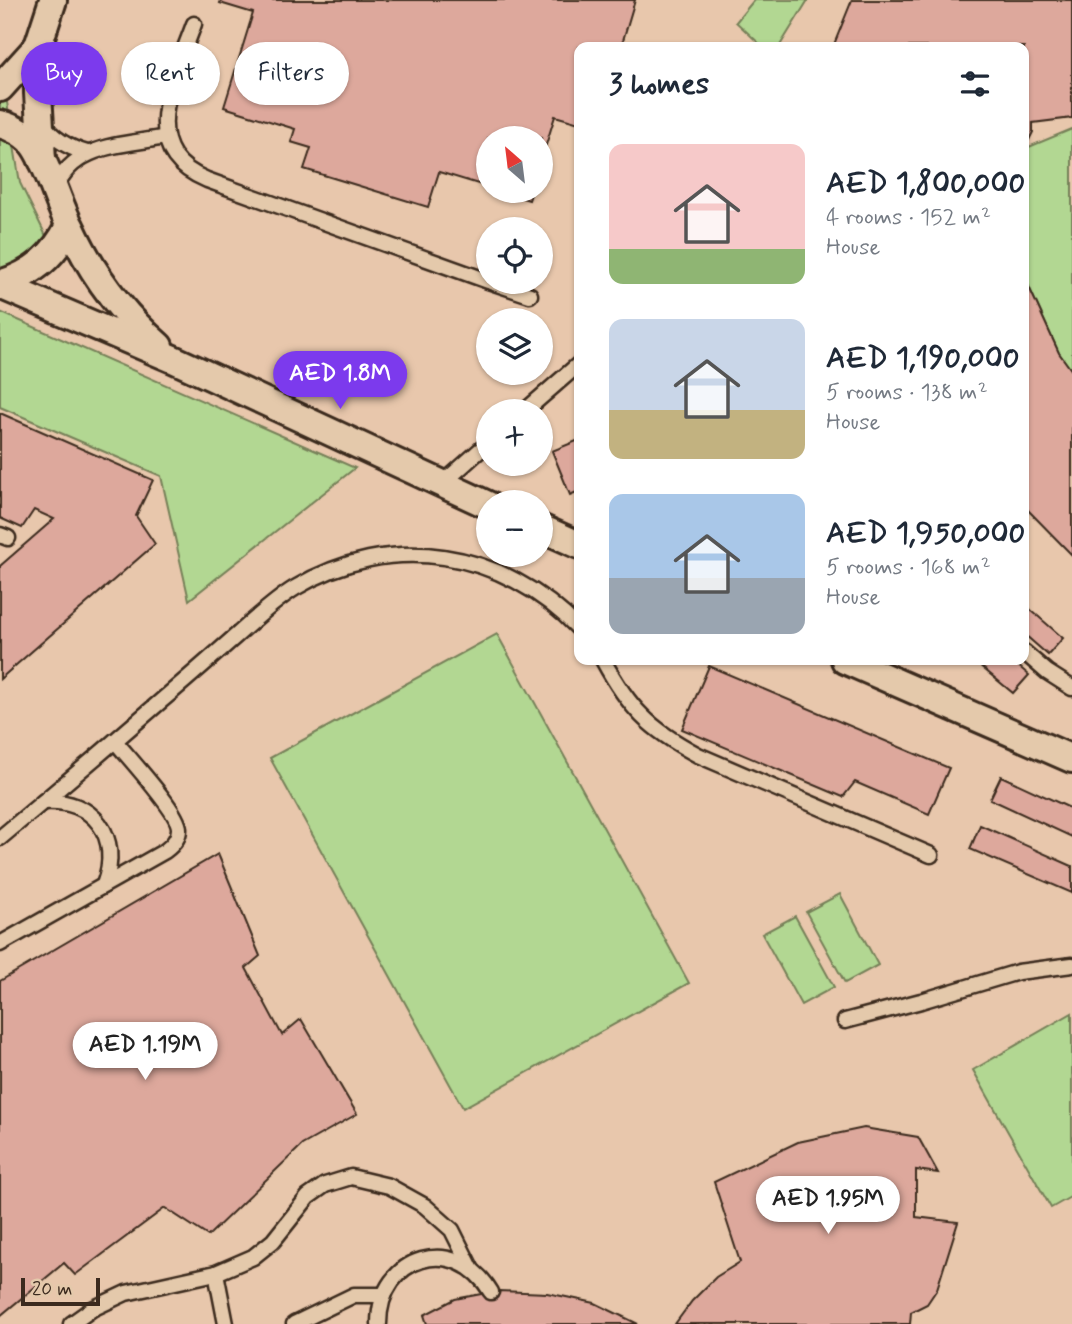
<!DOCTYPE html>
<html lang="en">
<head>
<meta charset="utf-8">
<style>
  body { margin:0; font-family:Mynerve,sans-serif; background:#f6f6f7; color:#1f2937; height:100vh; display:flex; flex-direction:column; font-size:26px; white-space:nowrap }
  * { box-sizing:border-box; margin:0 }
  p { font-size:23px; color:#747a83 }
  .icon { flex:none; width:38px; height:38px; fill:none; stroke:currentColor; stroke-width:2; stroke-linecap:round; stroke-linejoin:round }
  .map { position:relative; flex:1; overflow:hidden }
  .drawer { position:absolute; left:574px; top:42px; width:455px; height:623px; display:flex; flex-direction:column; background:#fff; border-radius:14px; box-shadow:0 2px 5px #0004 }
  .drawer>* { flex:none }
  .banner { position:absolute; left:21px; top:42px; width:448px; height:63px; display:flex; gap:14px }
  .needle { width:46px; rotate:332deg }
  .fabs { position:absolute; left:476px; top:126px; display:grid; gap:14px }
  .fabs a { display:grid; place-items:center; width:77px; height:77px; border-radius:50%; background:#fff; box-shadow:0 2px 5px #0004; font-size:35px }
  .scale { position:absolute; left:21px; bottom:18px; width:79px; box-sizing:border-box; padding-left:7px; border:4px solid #3b2a1e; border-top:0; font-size:19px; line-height:24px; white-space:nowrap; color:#3b2a1e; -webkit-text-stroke:5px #e4c9ab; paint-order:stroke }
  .price { position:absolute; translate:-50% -60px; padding:0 16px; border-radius:24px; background:#fff; color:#222; font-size:23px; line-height:46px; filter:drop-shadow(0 2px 4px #0008) }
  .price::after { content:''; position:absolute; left:50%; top:42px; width:21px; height:16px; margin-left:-10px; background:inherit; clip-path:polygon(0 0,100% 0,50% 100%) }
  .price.selected { background:#7c3aed; color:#fff }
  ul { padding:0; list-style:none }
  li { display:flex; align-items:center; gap:21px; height:175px; padding:0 35px }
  li span { display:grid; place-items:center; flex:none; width:196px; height:140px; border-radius:14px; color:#555 }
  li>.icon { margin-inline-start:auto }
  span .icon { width:84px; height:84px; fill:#fffc; stroke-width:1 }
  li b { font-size:30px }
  h2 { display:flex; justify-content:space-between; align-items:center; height:84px; padding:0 35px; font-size:30px }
  .chip { padding:0 24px; border-radius:32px; background:#fff; box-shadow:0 2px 5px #0004; font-size:24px; line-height:63px }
  .chip.selected { background:#7c3aed; color:#fff }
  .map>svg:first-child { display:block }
  .green { fill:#b2d792; stroke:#768058; stroke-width:2 }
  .building { fill:#dda89c; stroke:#3b2a1e; stroke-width:2 }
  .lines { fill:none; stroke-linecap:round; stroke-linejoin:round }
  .lane-casing { stroke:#3b2a1e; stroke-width:19 }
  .street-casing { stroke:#3b2a1e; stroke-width:32 }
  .lane { stroke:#e4c9ab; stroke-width:14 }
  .street { stroke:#e4c9ab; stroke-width:26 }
</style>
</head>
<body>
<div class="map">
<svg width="1072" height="1324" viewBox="0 0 1072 1324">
  <rect width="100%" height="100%" fill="#e8c7ac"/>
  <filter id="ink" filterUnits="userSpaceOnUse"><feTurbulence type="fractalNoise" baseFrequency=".0143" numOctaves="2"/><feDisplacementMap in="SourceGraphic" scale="14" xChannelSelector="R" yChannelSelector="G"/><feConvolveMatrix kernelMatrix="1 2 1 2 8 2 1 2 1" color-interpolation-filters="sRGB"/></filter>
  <g filter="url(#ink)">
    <g class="green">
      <polygon points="754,0 808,0 779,47 763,47 736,22"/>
      <polygon points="5,65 5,90 20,183 47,238 53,256 0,276 0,66"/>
      <polygon points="1072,129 1072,371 1059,353 1024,276 1024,149"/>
      <polygon points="0,312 355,468 189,600 161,476 0,407"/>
      <polygon points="497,634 689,983 463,1108 270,758"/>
      <polygon points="840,894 878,965 845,983 806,912"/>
      <polygon points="795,916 834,987 801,1005 762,934"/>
      <polygon points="1072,1013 1072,1196 1051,1208 973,1070"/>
    </g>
    <g class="building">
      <polygon points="221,0 635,0 621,47 579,47 579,123 555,116 541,161 541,138 488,138 488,187 439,172 428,207 304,169 311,148 291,142 295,129 224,107 253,13 220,3"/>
      <polygon points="852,0 1072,0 1072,118 1033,123 1033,132 1029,140 1024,142 1024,47 833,47"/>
      <polygon points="500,191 532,191 529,200"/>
      <polygon points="1024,276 1059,353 1072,371 1072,555 1024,506"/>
      <polygon points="0,413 153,480 136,516 155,544 0,679 0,566 54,519 34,510 22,528 0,518"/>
      <polygon points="579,440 579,491 570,495 552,451"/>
      <polygon points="1024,604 1063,638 1048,655 1024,634"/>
      <polygon points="973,660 1011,660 1029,675 1013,693"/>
      <polygon points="709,666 949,768 929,814 855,782 843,797 682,729"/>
      <polygon points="1001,776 1072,809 1072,837 990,799"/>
      <polygon points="980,825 1072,866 1072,893 970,849"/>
      <polygon points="218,854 260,956 246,968 282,1035 301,1019 357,1114 302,1145 208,1236 165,1208 75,1275 64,1263 0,1316 0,981"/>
      <polygon points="864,1128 918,1137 938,1173 916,1170 916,1217 958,1222 937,1289 927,1304 911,1312 910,1324 675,1324 692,1301 716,1277 740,1262 714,1182 798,1142"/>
      <polygon points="497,1291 547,1293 595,1303 638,1324 427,1324 424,1315 455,1299"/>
    </g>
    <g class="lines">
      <g class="lane-casing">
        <g id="lane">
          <path d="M194,24c-19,54 -61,126 13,156l281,101"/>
          <path d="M43,124c11,16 26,24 44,29"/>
          <path d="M55,189c19,-46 67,-43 110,-52"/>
          <polyline points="491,282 530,295"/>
          <polyline points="525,411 579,364"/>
          <polyline points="441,485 488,443"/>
          <polyline points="0,535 8,538"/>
          <polyline points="1024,652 1047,672 1072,688"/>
          <path d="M603,660c26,48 46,69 95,95l233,100"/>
          <path d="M43,802c51,-4 79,35 61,83"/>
          <path d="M0,838c54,-45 108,-91 161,-137 26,-22 51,-44 76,-66 19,-17 37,-34 58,-47 95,-57 208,-39 284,41"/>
          <path d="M0,944l165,-93c8,-6 14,-13 14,-22 1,-16 -52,-73 -64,-88"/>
          <polyline points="845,1021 921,1001 1018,972 1072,965"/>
          <polyline points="216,1273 226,1324"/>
          <polyline points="71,1324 92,1309 126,1293 216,1273 253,1257 273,1241 308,1197 325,1185 351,1177 389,1186 425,1206 452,1230 471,1268"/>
          <polyline points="294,1324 354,1295 382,1295"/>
          <path d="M379,1324c0,-69 77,-91 112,-32"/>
        </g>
      </g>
      <g class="street-casing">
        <g id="street">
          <polyline points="0,88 38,46"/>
          <path d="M0,124c13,3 28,12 35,23 14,21 23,56 35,79 21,46 51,87 89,120"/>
          <polyline points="42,160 38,93 38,46 53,0"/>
          <path d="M0,284c33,-10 54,-28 69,-58"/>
          <polyline points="0,285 173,359 488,505"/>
          <polyline points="541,528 579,545"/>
          <polyline points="845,660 1072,759"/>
        </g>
      </g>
      <use href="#lane" class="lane"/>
      <use href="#street" class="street"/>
    </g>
  </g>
</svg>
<div class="fabs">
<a><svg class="needle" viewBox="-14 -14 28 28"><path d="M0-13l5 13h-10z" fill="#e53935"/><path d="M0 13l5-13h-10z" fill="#747a83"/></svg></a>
<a><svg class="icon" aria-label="locate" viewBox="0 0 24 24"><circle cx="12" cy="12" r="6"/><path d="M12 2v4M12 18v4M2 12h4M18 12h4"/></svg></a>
<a><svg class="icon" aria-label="layers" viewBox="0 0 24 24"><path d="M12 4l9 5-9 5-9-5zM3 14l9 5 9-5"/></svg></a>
<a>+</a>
<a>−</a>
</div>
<div class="scale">20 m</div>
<b class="price selected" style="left:340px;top:411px">AED 1.8M</b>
<b class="price" style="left:145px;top:1082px">AED 1.19M</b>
<b class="price" style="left:828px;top:1236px">AED 1.95M</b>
<div class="banner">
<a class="chip selected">Buy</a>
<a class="chip">Rent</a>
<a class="chip">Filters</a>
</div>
<section class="drawer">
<h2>3 homes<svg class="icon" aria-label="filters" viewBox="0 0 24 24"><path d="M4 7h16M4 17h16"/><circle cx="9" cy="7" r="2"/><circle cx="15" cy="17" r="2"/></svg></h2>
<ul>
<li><span style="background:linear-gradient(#f6c9c9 75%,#8fb573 0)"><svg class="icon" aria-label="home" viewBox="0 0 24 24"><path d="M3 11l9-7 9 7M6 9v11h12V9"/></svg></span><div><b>AED 1,800,000</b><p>4 rooms · 152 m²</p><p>House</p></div></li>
<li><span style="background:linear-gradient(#c9d6e8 65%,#c2b280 0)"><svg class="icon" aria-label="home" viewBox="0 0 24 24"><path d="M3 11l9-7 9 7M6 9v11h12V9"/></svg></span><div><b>AED 1,190,000</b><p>5 rooms · 138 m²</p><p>House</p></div></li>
<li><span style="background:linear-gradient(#a9c7e8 60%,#9aa5b1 0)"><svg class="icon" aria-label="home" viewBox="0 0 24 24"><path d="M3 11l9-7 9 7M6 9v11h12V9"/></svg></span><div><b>AED 1,950,000</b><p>5 rooms · 168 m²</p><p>House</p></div></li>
</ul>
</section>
</div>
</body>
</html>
